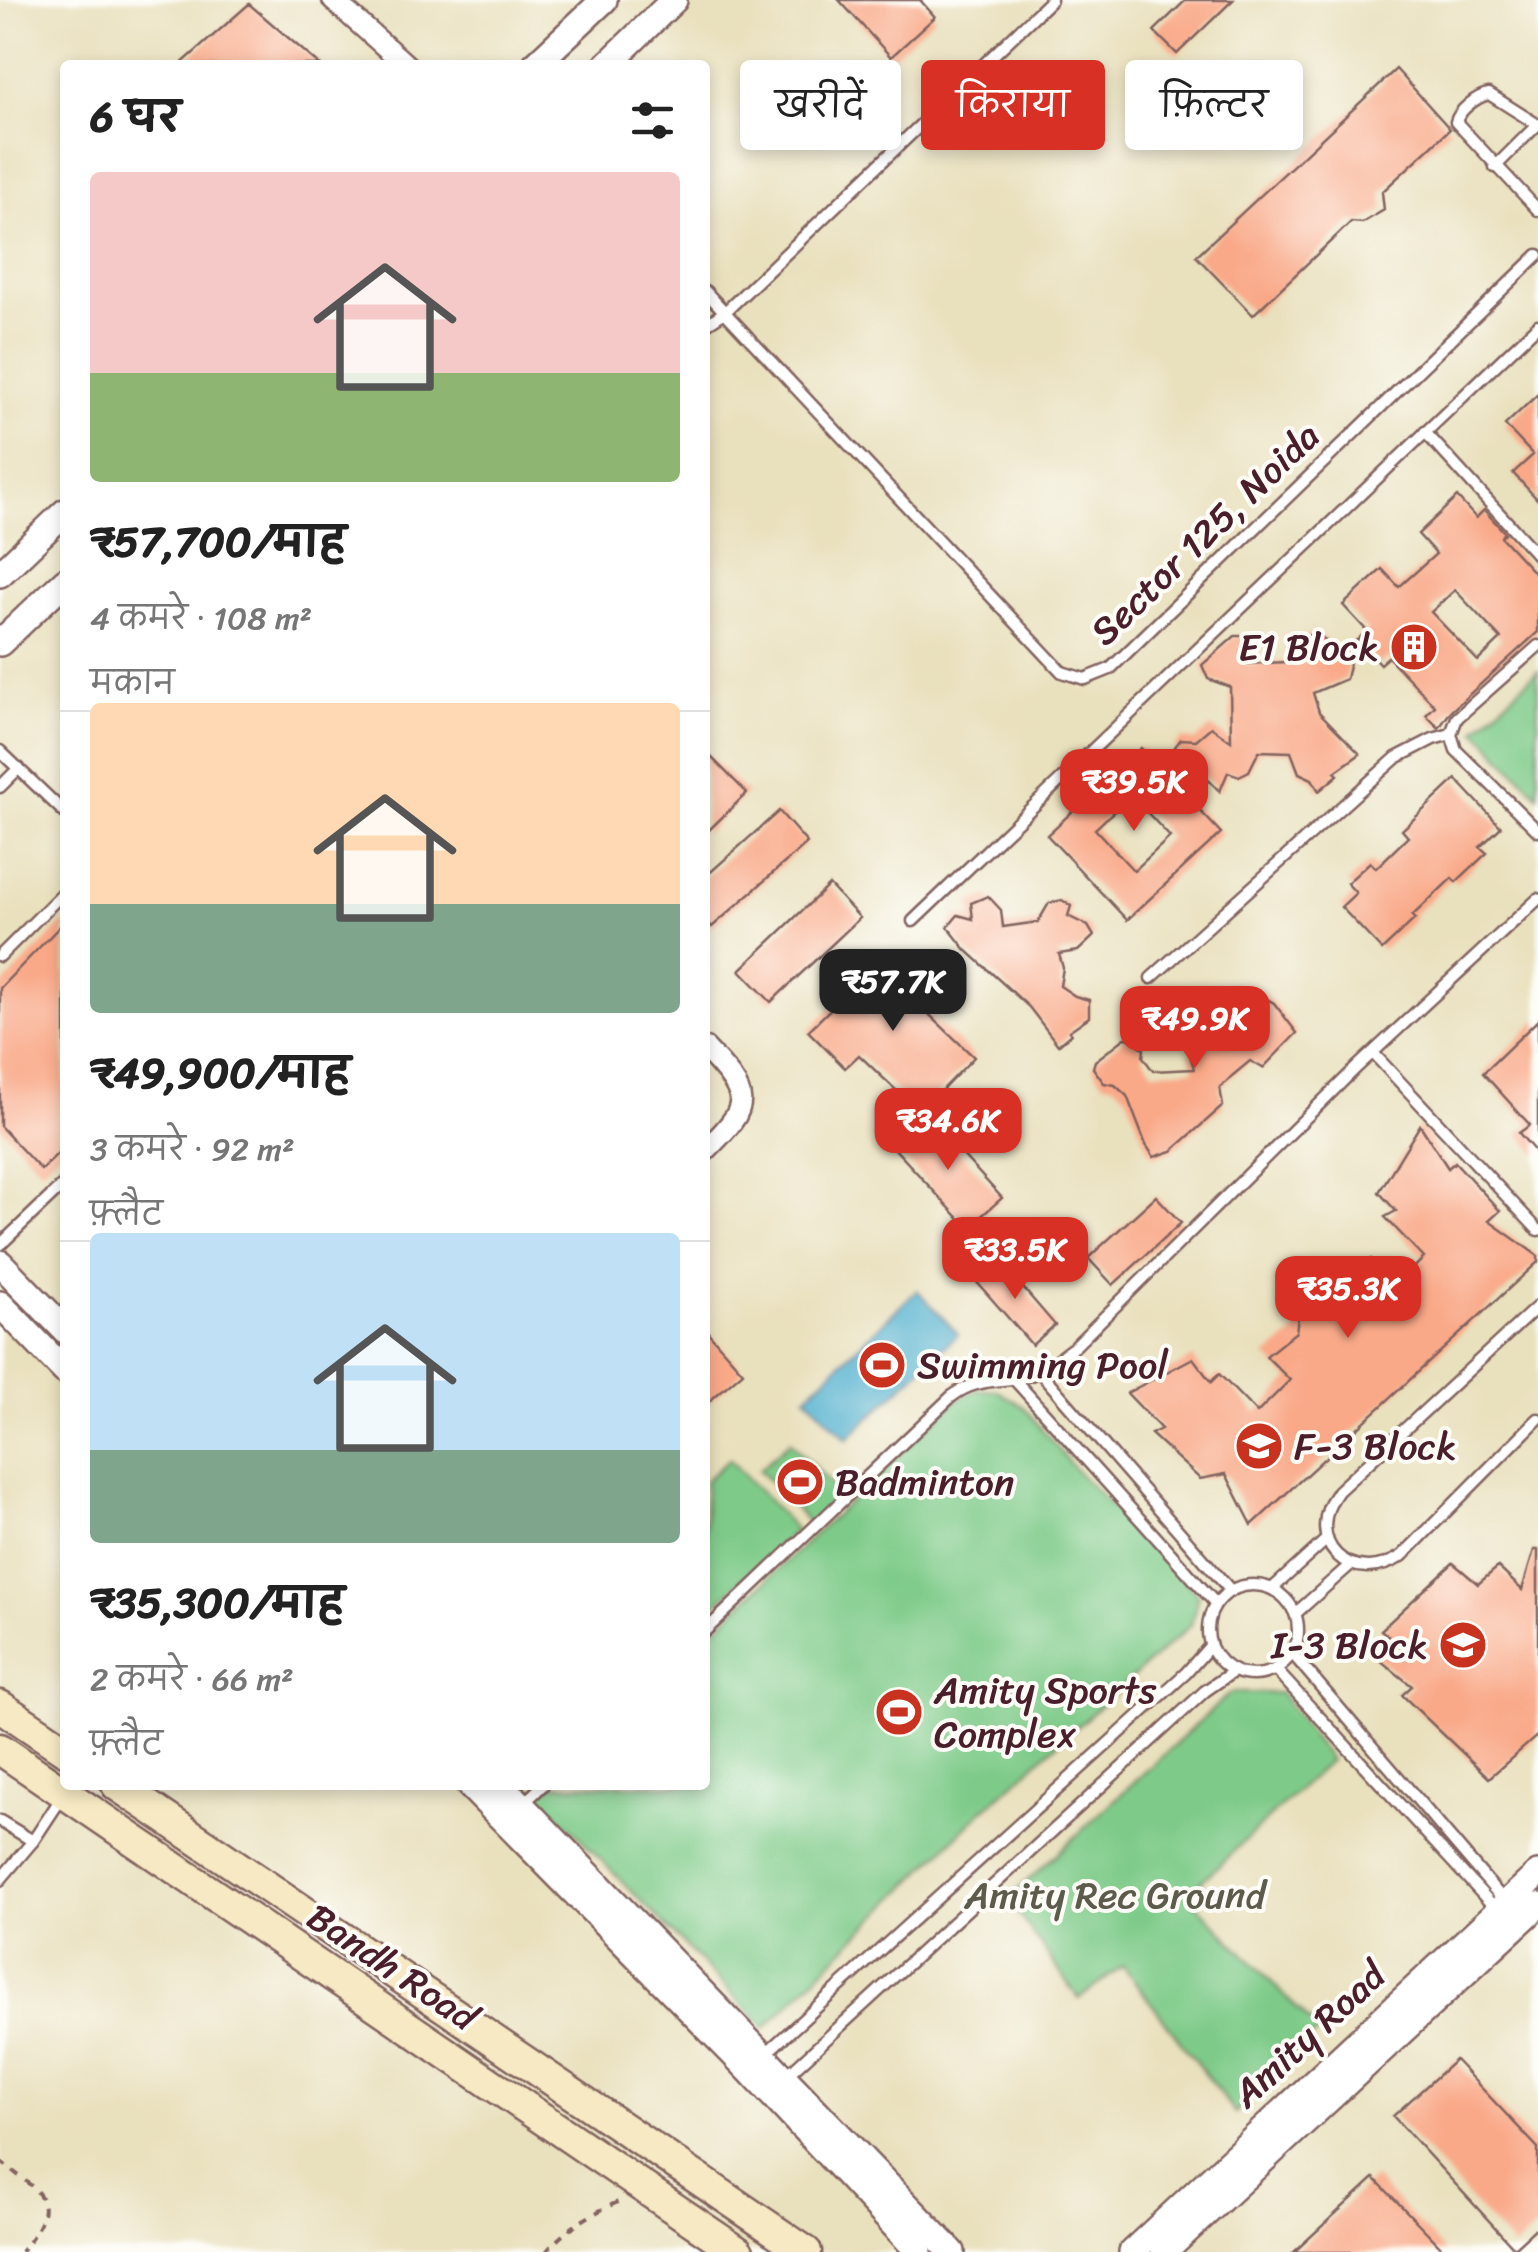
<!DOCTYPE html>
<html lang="hi">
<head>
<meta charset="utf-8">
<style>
  body { margin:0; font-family:Sriracha,"Playpen Sans Deva",sans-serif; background:#f2f2f2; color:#222; height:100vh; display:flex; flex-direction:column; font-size:38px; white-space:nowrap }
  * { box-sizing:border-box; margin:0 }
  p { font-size:32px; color:#767676 }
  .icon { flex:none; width:55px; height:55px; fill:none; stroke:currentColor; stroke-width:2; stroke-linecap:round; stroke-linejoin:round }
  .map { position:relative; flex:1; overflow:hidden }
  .panel { position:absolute; left:60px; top:60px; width:650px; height:1730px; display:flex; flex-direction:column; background:#fff; border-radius:10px; box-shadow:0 5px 15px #0003 }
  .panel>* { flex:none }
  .banner { position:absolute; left:740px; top:60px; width:648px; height:90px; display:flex; gap:20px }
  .price { position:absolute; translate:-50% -85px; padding:0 22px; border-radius:20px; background:#d93025; color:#fff; font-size:32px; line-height:65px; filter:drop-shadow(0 2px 5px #0008) }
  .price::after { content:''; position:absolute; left:50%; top:60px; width:30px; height:22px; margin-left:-15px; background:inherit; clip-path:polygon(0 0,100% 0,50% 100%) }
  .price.on { background:#222; color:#fff }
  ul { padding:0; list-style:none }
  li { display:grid; align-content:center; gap:20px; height:530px; padding:0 30px }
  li+li { border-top:2px solid #e0e0e0 }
  li span { display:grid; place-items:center; height:310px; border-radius:10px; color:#555 }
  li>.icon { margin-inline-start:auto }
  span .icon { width:180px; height:180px; fill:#fffc; stroke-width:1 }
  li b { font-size:42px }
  h2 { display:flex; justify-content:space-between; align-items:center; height:120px; padding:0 30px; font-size:42px }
  .chip { padding:0 35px; border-radius:10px; background:#fff; box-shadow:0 5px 15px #0003; font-size:35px; line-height:90px }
  .chip.on { background:#d93025; color:#fff }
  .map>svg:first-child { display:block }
  .green { fill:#7ecb89; stroke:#64755a; stroke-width:2.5 }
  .water { fill:#51b0cf; stroke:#4e687d; stroke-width:2.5 }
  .building { fill:#f9a988; fill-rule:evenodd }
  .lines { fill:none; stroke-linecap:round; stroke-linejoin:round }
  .service-casing { stroke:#82635e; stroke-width:15 }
  .minor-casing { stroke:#82635e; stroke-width:25 }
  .tertiary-casing { stroke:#82635e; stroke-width:30 }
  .secondary-casing { stroke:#82635e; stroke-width:35 }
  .path { stroke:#82635e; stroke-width:4; stroke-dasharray:8 8; stroke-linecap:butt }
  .service { stroke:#fff; stroke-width:10 }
  .minor { stroke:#fff; stroke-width:20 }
  .tertiary { stroke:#fff; stroke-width:25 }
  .secondary { stroke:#f6e9c3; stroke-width:30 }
  .labels { text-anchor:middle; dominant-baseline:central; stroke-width:8; stroke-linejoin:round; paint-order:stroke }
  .street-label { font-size:38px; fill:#4a1f2b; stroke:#fdfcf7 }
  .poi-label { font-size:38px; fill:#4a1f2b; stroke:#fdfcf7; text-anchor:start }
  .park-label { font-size:38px; fill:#5c5b4c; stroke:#fdfcf7 }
</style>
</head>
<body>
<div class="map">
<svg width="1538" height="2252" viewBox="0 0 1538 2252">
  <rect width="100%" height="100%" fill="#fdfcf7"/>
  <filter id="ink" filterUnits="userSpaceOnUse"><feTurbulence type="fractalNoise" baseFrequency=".01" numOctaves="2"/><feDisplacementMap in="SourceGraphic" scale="20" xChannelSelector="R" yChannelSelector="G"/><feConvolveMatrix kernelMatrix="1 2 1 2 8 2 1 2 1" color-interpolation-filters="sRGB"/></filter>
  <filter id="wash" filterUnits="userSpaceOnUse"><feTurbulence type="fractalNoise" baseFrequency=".0048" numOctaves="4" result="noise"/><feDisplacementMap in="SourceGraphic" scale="40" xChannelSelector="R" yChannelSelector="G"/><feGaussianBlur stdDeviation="2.25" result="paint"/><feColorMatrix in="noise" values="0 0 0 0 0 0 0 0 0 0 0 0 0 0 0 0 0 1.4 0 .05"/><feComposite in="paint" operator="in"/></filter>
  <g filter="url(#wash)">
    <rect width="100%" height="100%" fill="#e9e0bd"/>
    <g class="green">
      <polygon points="1538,671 1538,795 1476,729"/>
      <polygon points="976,1390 996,1390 1024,1407 1072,1466 1198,1595 1191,1625 981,1812 765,2028 536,1793 553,1785 705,1785 705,1638 958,1399"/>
      <polygon points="790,1441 841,1495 810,1524 759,1470"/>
      <polygon points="729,1459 796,1530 705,1614 705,1481"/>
      <polygon points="1230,1693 1280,1693 1330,1760 1187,1895 1319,2031 1235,2113 1123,1966 1079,1999 1008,1899"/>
    </g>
    <polygon class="water" points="917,1290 958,1334 847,1439 806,1396"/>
    <g id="blocks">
      <g class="building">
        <polygon points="839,0 920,0 935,17 891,57"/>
        <polygon points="1186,0 1233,0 1177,54 1154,31"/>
        <polygon points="249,4 320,65 180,65"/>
        <polygon points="1396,69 1450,129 1382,192 1384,210 1362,223 1351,222 1253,315 1196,256"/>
        <polygon points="1538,394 1538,500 1513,473 1533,455 1505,425"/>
        <path d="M1457,497l19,21 8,-8 21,23 -4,4 37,40v55l-87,79 -12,17 -13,-13 9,-9 -47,-49 -8,7 -23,-24 10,-9 -24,-26 39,-36 17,18 37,-33 -18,-20zM1455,590l46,49 -23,22 -47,-49z"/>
        <polygon points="1315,631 1340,655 1354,642 1346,679 1313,693 1319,712 1360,754 1335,772 1338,775 1319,791 1312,779 1299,773 1291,752 1259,751 1249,771 1239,776 1228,772 1220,791 1174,748 1181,739 1196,740 1211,727 1231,741 1230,687 1208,679 1202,665 1235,636 1251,636 1256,644 1244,664 1309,661 1298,644"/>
        <path d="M1141,748l80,85 -94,87 -80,-85zM1131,795l39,42 -36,34 -39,-42z"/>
        <polygon points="705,751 747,793 705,834"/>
        <polygon points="1456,779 1501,827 1480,847 1487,853 1456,882 1452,878 1412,916 1415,919 1382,950 1341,907 1356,893 1347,883 1370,862 1376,868 1408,837 1402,830"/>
        <polygon points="779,811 807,843 712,927 705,919 705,877"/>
        <polygon points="829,885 860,918 771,1002 740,970"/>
        <polygon points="988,896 1001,910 1003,927 1038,922 1049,903 1062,900 1071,906 1068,916 1088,926 1094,936 1078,951 1059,954 1063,968 1060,986 1075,996 1089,1000 1089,1017 1069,1031 1071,1034 1058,1045 1029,1007 966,950 948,927 958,915 973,919 971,903"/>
        <polygon points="65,921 65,1146 41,1170 0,1126 0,988"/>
        <polygon points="891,950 928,988 915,1001 974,1057 920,1113 859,1055 845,1068 808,1031"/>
        <polygon points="1251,990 1274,1003 1297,1033 1263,1068 1250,1061 1232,1076 1220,1088 1223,1106 1172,1151 1154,1157 1146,1145 1127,1096 1115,1085 1104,1083 1093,1068 1095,1061 1125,1038 1132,1039 1144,1049 1143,1057 1153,1071 1194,1069 1190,1054 1200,1042 1214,1045 1213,1010 1225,1011 1240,994"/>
        <polygon points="1538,1020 1538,1155 1519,1133 1530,1125 1483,1073"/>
        <polygon points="928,1117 1002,1198 968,1228 894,1148"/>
        <polygon points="1420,1125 1448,1168 1455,1162 1500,1211 1489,1221 1538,1256 1538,1262 1252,1525 1226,1474 1200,1479 1151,1434 1161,1429 1127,1393 1193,1358 1211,1382 1219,1374 1257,1413 1290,1380 1266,1356 1296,1332 1299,1311 1312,1297 1325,1289 1364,1288 1356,1269 1371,1259 1398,1283 1424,1258 1385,1217 1396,1211 1379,1192"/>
        <polygon points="1156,1196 1181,1223 1113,1285 1088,1258"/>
        <polygon points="999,1260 1055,1325 1032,1345 975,1280"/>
        <polygon points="705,1329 743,1372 705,1405"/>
        <polygon points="1534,1550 1538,1550 1538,1735 1489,1778 1402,1695 1412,1686 1370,1652 1388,1636 1381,1630 1453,1563 1478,1584 1498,1567 1522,1590"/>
        <polygon points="1455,2060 1538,2148 1538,2226 1514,2248 1393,2116"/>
        <polygon points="1374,2178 1446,2252 1294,2252"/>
      </g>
    </g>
  </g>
  <g filter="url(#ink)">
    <use href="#blocks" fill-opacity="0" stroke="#82635e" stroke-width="2.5"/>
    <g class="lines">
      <g class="service-casing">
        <g id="service">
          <path d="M1538,125l-49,-31c-12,2 -30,16 -33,28l82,88"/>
          <polyline points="1495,167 1537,125"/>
          <polyline points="705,291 1062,672 1085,679 1110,669 1538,255"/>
          <polyline points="705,325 725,312 1051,0"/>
          <polyline points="1425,432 1538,556"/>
          <polyline points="1538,646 1457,718 1451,734 1456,750 1538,831"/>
          <polyline points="0,751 65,813"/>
          <polyline points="0,787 19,768"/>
          <polyline points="913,921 1538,325"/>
          <polyline points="0,956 65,891"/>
          <polyline points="1151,978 1396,758 1433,739 1451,734"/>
          <polyline points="1373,1053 1538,1230"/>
          <polyline points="0,1245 65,1183"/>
          <path d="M1538,1306l-200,185c-37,50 12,98 64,65l136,-137"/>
          <polyline points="1040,1372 1231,1591"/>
          <polyline points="1013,1378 1216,1604"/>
          <circle cx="1253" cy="1630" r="45"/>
          <polyline points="1273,1588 1327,1539"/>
          <polyline points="1296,1613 1350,1565"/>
          <path d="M705,1631l246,-234c31,-24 56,-11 88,-25 12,-5 23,-17 34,-24l284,-281 181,-168"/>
          <polyline points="1292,1653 1506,1903"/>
          <polyline points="1275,1669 1497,1910"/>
          <polyline points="522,1805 543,1785"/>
          <polyline points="0,1821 33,1841"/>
          <polyline points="0,1880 33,1841 64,1794"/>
          <polyline points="764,2055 1186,1673 1210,1646"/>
          <polyline points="786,2076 1205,1691 1234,1671"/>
        </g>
      </g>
      <g class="minor-casing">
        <g id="minor">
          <polyline points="333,0 406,65"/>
          <path d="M705,1048c46,49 48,56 0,103"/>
        </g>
      </g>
      <g class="tertiary-casing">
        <g id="tertiary">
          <polyline points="535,65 604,0"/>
          <polyline points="607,65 674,0"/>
          <polyline points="0,574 65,512"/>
          <polyline points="0,643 65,581"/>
          <polyline points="0,1263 65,1330"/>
          <polyline points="0,1304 65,1371"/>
          <polyline points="469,1785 748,2069 919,2252"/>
          <polyline points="502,1785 952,2252"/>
          <polyline points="1132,2252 1538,1874"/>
          <polyline points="1164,2252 1538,1905"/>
        </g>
      </g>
      <g class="secondary-casing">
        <g id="secondary">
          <polyline points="0,1706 65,1750"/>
          <polyline points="0,1749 738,2252"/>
          <polyline points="117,1785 806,2252"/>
        </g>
      </g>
      <g class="path">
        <path d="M0,2161c45,36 61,38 21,91"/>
        <path d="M546,2252c20,-24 45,-38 74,-51"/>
      </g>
      <use href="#service" class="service"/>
      <use href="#minor" class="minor"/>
      <use href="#tertiary" class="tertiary"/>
      <use href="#secondary" class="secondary"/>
    </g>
  </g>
  <defs>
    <g id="building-disc" transform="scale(2.5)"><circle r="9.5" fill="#c8321e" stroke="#fdfcf7"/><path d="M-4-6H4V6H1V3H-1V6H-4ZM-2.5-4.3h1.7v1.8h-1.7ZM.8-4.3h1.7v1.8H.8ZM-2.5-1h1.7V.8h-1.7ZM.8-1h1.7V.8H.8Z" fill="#fff"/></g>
    <g id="stadium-disc" transform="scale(2.5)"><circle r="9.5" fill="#c8321e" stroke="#fdfcf7"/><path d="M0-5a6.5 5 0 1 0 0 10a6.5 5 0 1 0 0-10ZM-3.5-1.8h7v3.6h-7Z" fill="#fff"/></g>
    <g id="university-disc" transform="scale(2.5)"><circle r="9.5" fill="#c8321e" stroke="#fdfcf7"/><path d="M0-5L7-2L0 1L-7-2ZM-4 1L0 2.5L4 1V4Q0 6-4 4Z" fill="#fff"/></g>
  </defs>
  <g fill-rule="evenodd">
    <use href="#building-disc" x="1414" y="647"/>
    <use href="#stadium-disc" x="882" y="1365"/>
    <use href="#university-disc" x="1259" y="1446"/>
    <use href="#stadium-disc" x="800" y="1482"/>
    <use href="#university-disc" x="1463" y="1645"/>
    <use href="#stadium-disc" x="899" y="1712"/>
  </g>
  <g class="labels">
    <g class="street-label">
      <text transform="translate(1205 534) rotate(-44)">Sector 125, Noida</text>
      <text transform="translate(392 1967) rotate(34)">Bandh Road</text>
      <text transform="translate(1309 2035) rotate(-43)">Amity Road</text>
    </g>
    <g class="poi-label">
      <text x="1379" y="647" text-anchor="end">E1 Block</text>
      <text x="917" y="1365">Swimming Pool</text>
      <text x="1294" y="1446">F-3 Block</text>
      <text x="835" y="1482">Badminton</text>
      <text x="1428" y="1645" text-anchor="end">I-3 Block</text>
      <text x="934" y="1690">Amity Sports<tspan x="934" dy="44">Complex</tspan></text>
    </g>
    <g class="park-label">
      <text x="1115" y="1895">Amity Rec Ground</text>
    </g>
  </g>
</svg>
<b class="price" style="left:1134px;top:834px">₹39.5K</b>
<b class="price on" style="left:893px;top:1034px">₹57.7K</b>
<b class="price" style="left:1195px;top:1071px">₹49.9K</b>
<b class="price" style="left:948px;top:1173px">₹34.6K</b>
<b class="price" style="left:1015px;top:1302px">₹33.5K</b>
<b class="price" style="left:1348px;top:1341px">₹35.3K</b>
<div class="banner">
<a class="chip">खरीदें</a>
<a class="chip on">किराया</a>
<a class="chip">फ़िल्टर</a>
</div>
<section class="panel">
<h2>6 घर<svg class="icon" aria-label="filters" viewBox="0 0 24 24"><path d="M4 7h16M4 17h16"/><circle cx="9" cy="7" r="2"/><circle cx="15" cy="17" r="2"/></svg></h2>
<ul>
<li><span style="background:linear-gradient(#f6c9c9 65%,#8fb573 0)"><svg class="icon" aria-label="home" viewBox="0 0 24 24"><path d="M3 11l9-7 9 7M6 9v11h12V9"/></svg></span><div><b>₹57,700/माह</b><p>4 कमरे · 108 m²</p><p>मकान</p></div></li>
<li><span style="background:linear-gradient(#ffd9b3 65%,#7fa58c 0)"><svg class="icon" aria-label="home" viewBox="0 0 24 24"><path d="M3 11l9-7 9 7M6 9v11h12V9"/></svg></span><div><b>₹49,900/माह</b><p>3 कमरे · 92 m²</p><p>फ़्लैट</p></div></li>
<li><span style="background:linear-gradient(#bfe0f5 70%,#7fa58c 0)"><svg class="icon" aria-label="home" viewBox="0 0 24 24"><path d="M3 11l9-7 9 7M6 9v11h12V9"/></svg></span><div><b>₹35,300/माह</b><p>2 कमरे · 66 m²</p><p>फ़्लैट</p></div></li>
</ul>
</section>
</div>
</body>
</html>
